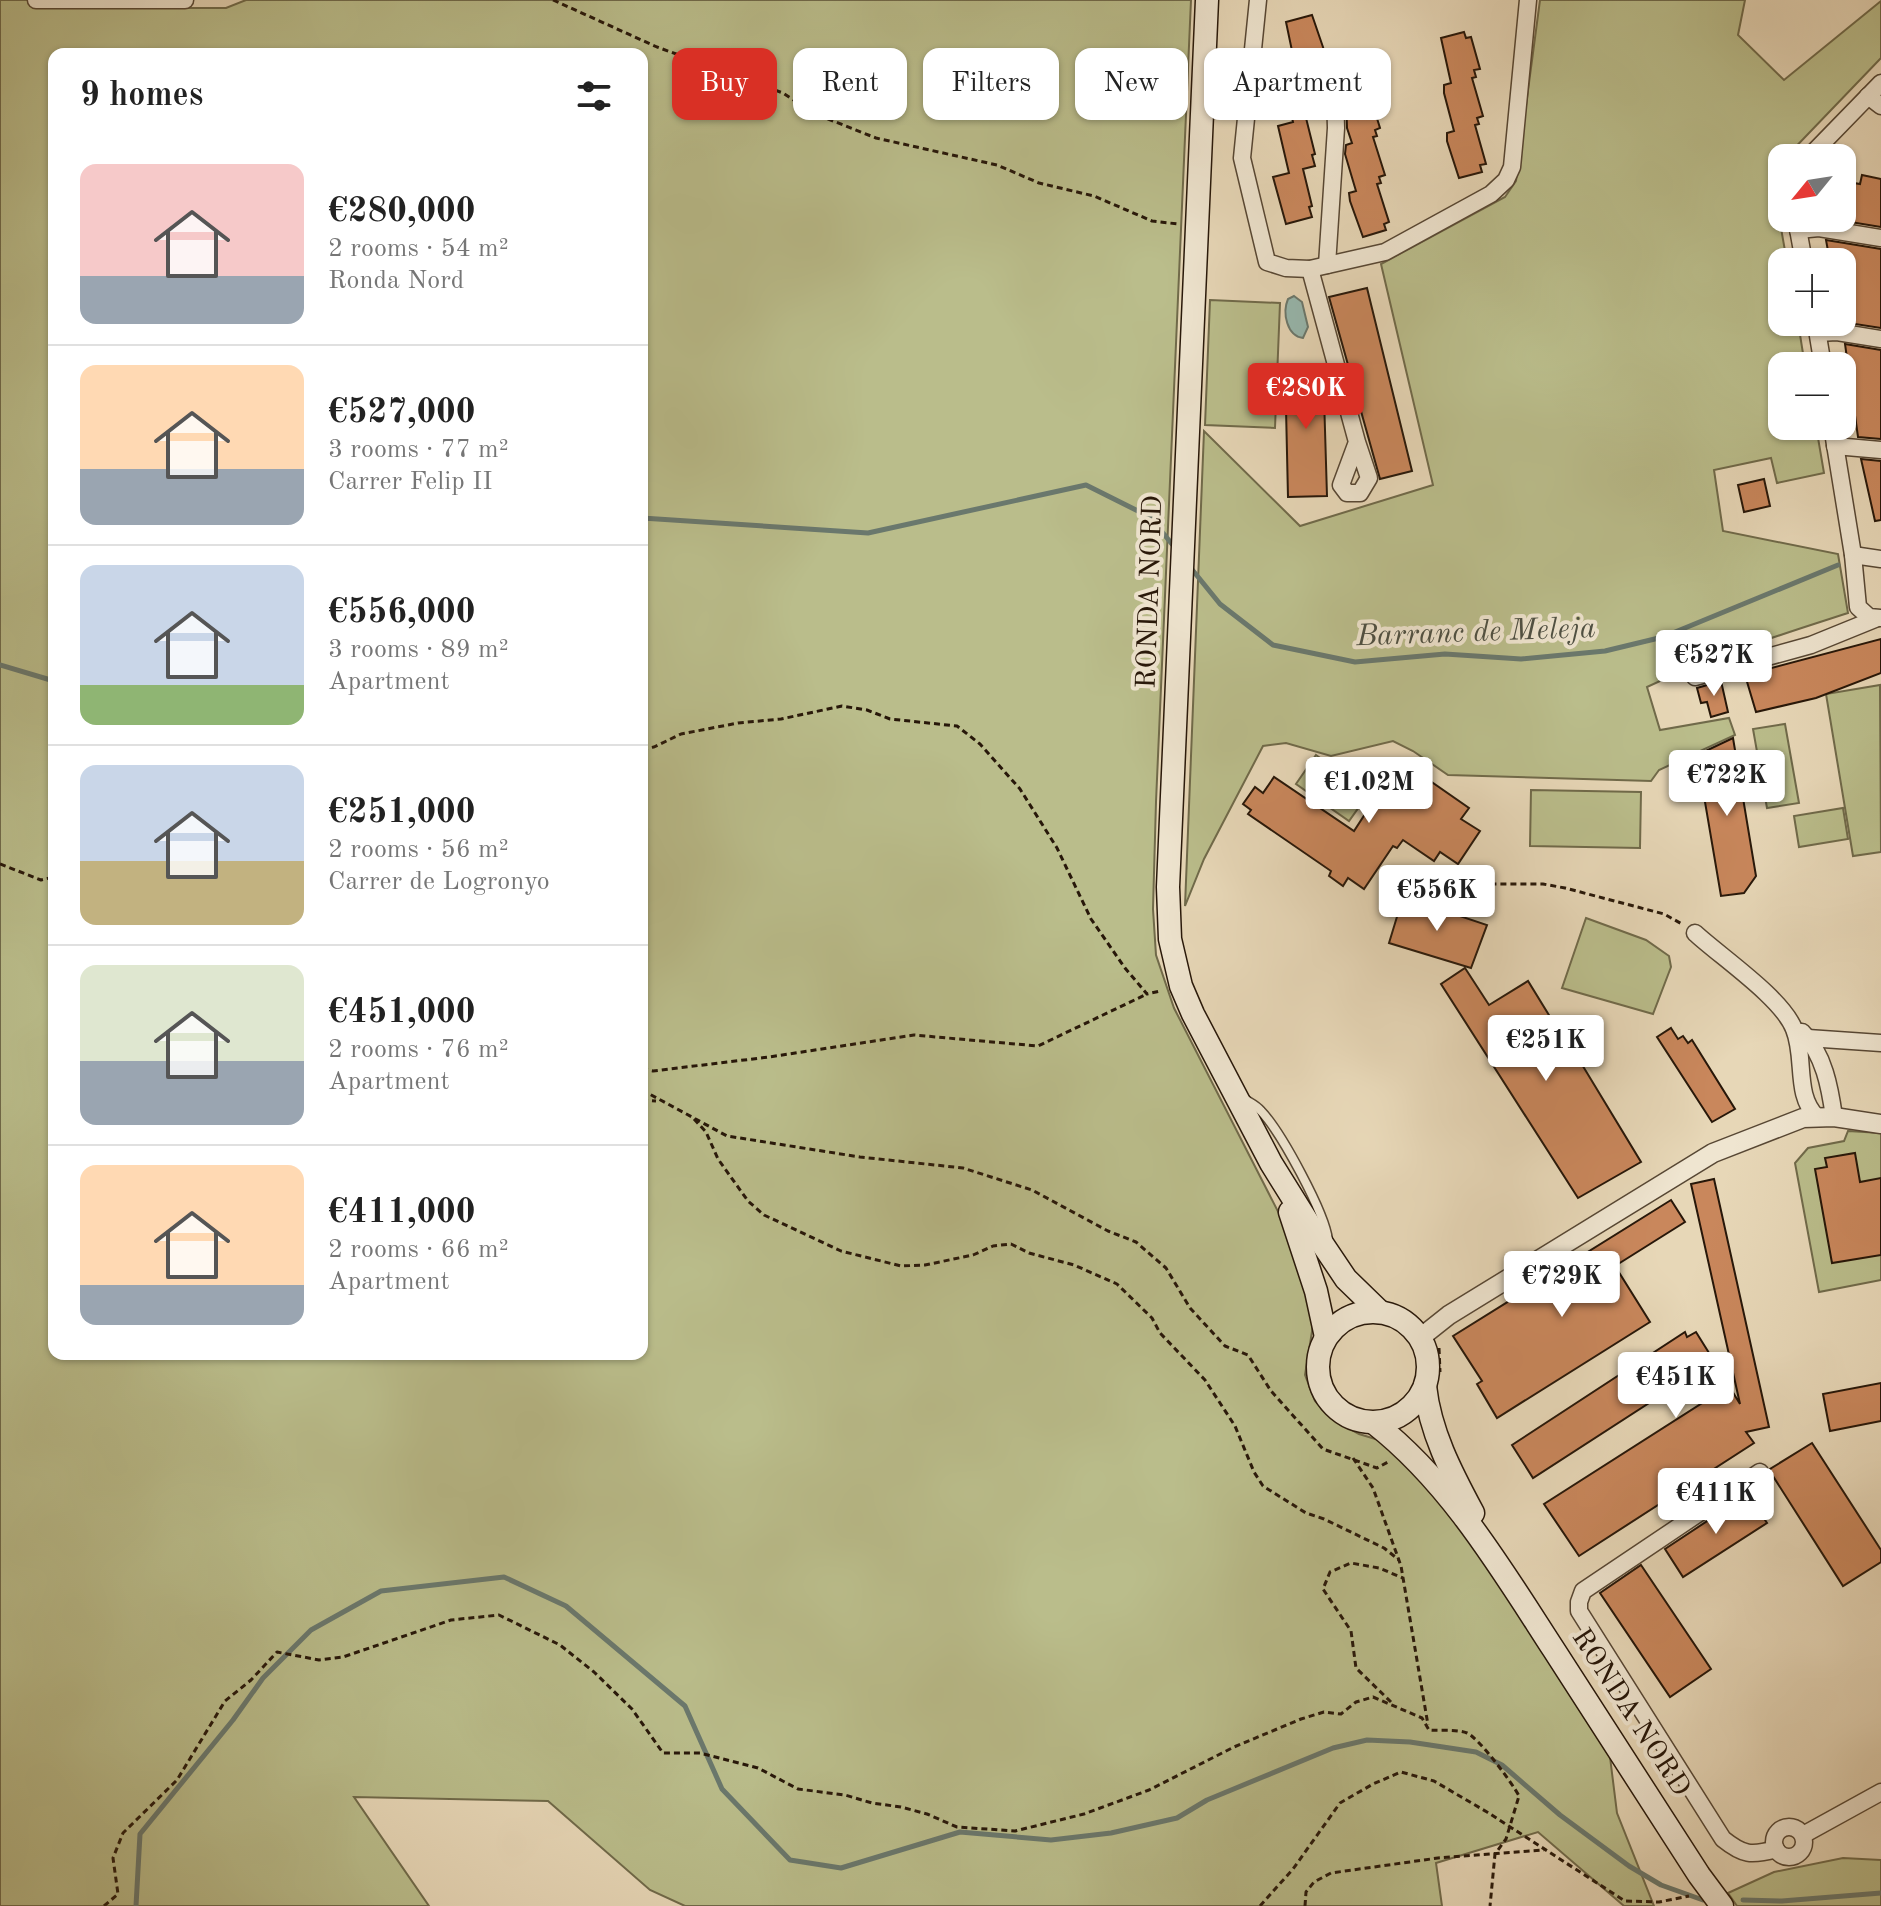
<!DOCTYPE html>
<html lang="en">
<head>
<meta charset="utf-8">
<style>
  body { margin:0; font-family:"Old Standard TT",serif; background:#f6f6f6; color:#222; height:100vh; display:flex; flex-direction:column; font-size:30px; white-space:nowrap }
  * { box-sizing:border-box; margin:0 }
  p { font-size:26px; color:#767676 }
  .icon { flex:none; width:44px; height:44px; fill:none; stroke:currentColor; stroke-width:2; stroke-linecap:round; stroke-linejoin:round }
  .map { position:relative; flex:1; overflow:hidden }
  .side { position:absolute; left:48px; top:48px; width:600px; height:1312px; display:flex; flex-direction:column; background:#fff; border-radius:16px; box-shadow:0 2px 6px #0004 }
  .side>* { flex:none }
  .banner { position:absolute; left:672px; top:48px; width:760px; height:72px; display:flex; gap:16px }
  .needle { width:52px; rotate:240deg }
  .buttons { position:absolute; left:1768px; top:144px; display:grid; gap:16px }
  .buttons a { display:grid; place-items:center; width:88px; height:88px; border-radius:16px; background:#fff; box-shadow:0 2px 6px #0004; font-size:40px }
  .price { position:absolute; translate:-50% -68px; padding:0 18px; border-radius:8px; background:#fff; color:#222; font-size:26px; line-height:52px; filter:drop-shadow(0 2px 4px #0008) }
  .price::after { content:''; position:absolute; left:50%; top:48px; width:24px; height:18px; margin-left:-12px; background:inherit; clip-path:polygon(0 0,100% 0,50% 100%) }
  .price.current { background:#d93025; color:#fff }
  ul { padding:0; list-style:none }
  li { display:flex; align-items:center; gap:24px; height:200px; padding:0 32px }
  li+li { border-top:2px solid #e0e0e0 }
  li span { display:grid; place-items:center; flex:none; width:224px; height:160px; border-radius:16px; color:#555 }
  li>.icon { margin-inline-start:auto }
  span .icon { width:96px; height:96px; fill:#fffc; stroke-width:1 }
  li b { font-size:34px }
  h2 { display:flex; justify-content:space-between; align-items:center; height:96px; padding:0 32px; font-size:34px }
  .tag { padding:0 28px; border-radius:16px; background:#fff; box-shadow:0 2px 6px #0004; font-size:28px; line-height:72px }
  .tag.current { background:#d93025; color:#fff }
  .map>svg:first-child { display:block }
  .green { fill:#babd8b; stroke:#706a4a; stroke-width:2; fill-rule:evenodd }
  .water { fill:#97b9b0; stroke:#6a786d; stroke-width:2 }
  .lines { fill:none; stroke-linecap:round; stroke-linejoin:round }
  .stream { stroke:#6a786d; stroke-width:5 }
  .building { fill:#c9875c; stroke:#271709; stroke-width:2 }
  .service-casing { stroke:#574734; stroke-width:11 }
  .minor-casing { stroke:#574734; stroke-width:19 }
  .tertiary-casing { stroke:#574734; stroke-width:21 }
  .secondary-casing { stroke:#271709; stroke-width:25 }
  .path { stroke:#271709; stroke-width:3; stroke-dasharray:6 4; stroke-linecap:butt }
  .service { stroke:#efe5d0; stroke-width:8 }
  .minor { stroke:#efe5d0; stroke-width:16 }
  .tertiary { stroke:#efe5d0; stroke-width:18 }
  .secondary { stroke:#efe5d0; stroke-width:22 }
  .labels { text-anchor:middle; dominant-baseline:central; stroke-width:8; stroke-linejoin:round; paint-order:stroke }
  .street-label { font-size:28px; fill:#271709; stroke:#efe5d0 }
  .water-label { font-size:30px; font-style:italic; fill:#4e5043; stroke:#efe5d0 }
</style>
</head>
<body>
<div class="map">
<svg width="1881" height="1906" viewBox="0 0 1881 1906">
  <rect width="100%" height="100%" fill="#e7d7b7"/>
  <filter id="stains"><feTurbulence type="fractalNoise" baseFrequency=".0025" numOctaves="4"/><feColorMatrix values="0 0 0 0 .2 0 0 0 0 .09 0 0 0 0 .02 0 0 0 .5 -.17"/></filter>
  <radialGradient id="worn" r=".72"><stop offset=".6" stop-color="#630" stop-opacity="0"/><stop offset="1" stop-color="#630" stop-opacity=".3"/></radialGradient>
  <g class="green">
    <path d="M0,0h171l-4,8h59l20,-8h945l-35,802 -3,107 3,46 18,53 117,229 24,76 -10,62 10,26 17,18 27,15 23,7 21,19 43,49 51,72 113,176 7,56 37,93h-30l-86,-74 -102,31 6,43h-757l-35,-16 -102,-89 -194,-4 75,109h-429zM54,54h588v1300h-588z"/>
    <path d="M1540,0h205l-7,35 46,45 97,-79v57l-96,100h-3l-5,17 -1,25 11,62h-5v60h16l7,44h-23v60h34l8,47 -47,10 -6,-25 -57,12 9,61 115,23 10,59c-68,22 -136,43 -201,74l13,43 69,-12 6,17 -76,35 -8,11 -203,-6 -35,-24 -20,-10 -62,15 -45,-13 -23,3 -59,113 -19,47 19,-475 96,95 133,-41 -52,-221 124,-67 11,-16z"/>
    <polygon points="1210,300 1280,303 1275,428 1205,425"/>
    <polygon points="1880,685 1881,852 1853,856 1826,694"/>
    <polygon points="1785,724 1799,803 1767,808 1753,729"/>
    <polygon points="1316,755 1369,793 1349,821 1296,784"/>
    <polygon points="1531,790 1641,792 1640,848 1530,846"/>
    <polygon points="1843,808 1848,839 1799,847 1794,816"/>
    <polygon points="1586,918 1646,940 1669,956 1671,967 1653,1014 1562,988"/>
    <polygon points="1848,1131 1881,1133 1881,1280 1819,1292 1795,1163 1808,1148 1844,1141"/>
    <polygon points="1843,1858 1881,1860 1881,1906 1737,1906 1728,1893 1774,1872"/>
  </g>
  <path class="water" d="M1294,296l8,6 6,25 -5,11c-16,-2 -21,-25 -15,-39z"/>
  <g class="lines">
    <g class="stream">
      <polyline points="642,518 868,533 1086,485 1150,517 1176,549"/>
      <polyline points="1190,567 1220,604 1273,645 1355,662 1445,654 1521,659 1605,651 1663,637 1838,565"/>
      <polyline points="0,665 54,681"/>
      <polyline points="1743,1900 1782,1901 1881,1893"/>
      <polyline points="136,1906 140,1834 233,1720 263,1678 311,1630 381,1591 504,1577 566,1606 685,1706 722,1789 790,1860 841,1868 960,1832 1051,1840 1111,1833 1177,1818 1207,1800 1333,1748 1367,1740 1410,1742 1476,1752 1502,1765 1560,1815 1629,1866 1661,1885 1703,1900"/>
    </g>
  </g>
  <g class="building">
    <polygon points="1312,15 1324,50 1321,52 1323,62 1310,66 1324,112 1306,118 1315,154 1312,155 1315,166 1303,169 1312,206 1309,207 1312,217 1286,224 1273,177 1289,173 1278,126 1293,122 1281,74 1296,70 1286,22"/>
    <polygon points="1464,32 1466,38 1471,37 1480,69 1474,70 1476,77 1472,78 1483,116 1477,118 1479,124 1475,125 1486,164 1480,165 1482,172 1459,178 1447,141 1447,133 1454,131 1444,93 1444,85 1451,83 1441,38"/>
    <polygon points="1362,91 1365,98 1370,96 1380,128 1375,130 1377,136 1373,137 1385,175 1379,177 1381,183 1377,184 1389,222 1384,224 1386,230 1363,237 1350,201 1349,193 1356,191 1345,154 1346,145 1352,143 1347,128 1346,96"/>
    <polygon points="1862,175 1881,179 1881,227 1826,218 1842,218 1842,194 1845,194 1848,182 1860,184"/>
    <polygon points="1826,240 1881,249 1881,328 1842,322 1842,262 1830,262"/>
    <polygon points="1367,288 1412,471 1380,479 1329,297"/>
    <polygon points="1845,344 1881,350 1881,439 1858,437"/>
    <polygon points="1285,364 1323,364 1327,496 1288,497"/>
    <polygon points="1861,459 1881,461 1881,520 1875,521"/>
    <polygon points="1764,479 1770,506 1744,512 1738,485"/>
    <polygon points="1881,639 1881,673 1816,698 1756,712 1745,675"/>
    <polygon points="1721,681 1728,712 1711,717 1707,702 1701,703 1697,688"/>
    <polygon points="1733,738 1756,876 1744,893 1721,896 1697,755"/>
    <polygon points="1400,760 1469,808 1461,819 1480,831 1458,864 1440,852 1434,861 1403,840 1397,848 1393,846 1364,889 1348,878 1343,886 1329,876 1331,871 1248,814 1251,810 1243,804 1255,787 1263,793 1274,777 1354,831"/>
    <polygon points="1403,897 1487,925 1471,968 1389,943"/>
    <polygon points="1465,968 1489,1005 1528,981 1576,1059 1578,1058 1641,1162 1578,1198 1441,984"/>
    <polygon points="1671,1028 1678,1039 1683,1036 1688,1043 1692,1040 1735,1109 1712,1122 1657,1037"/>
    <polygon points="1855,1153 1860,1182 1881,1178 1881,1255 1832,1263 1815,1169 1827,1167 1825,1158"/>
    <polygon points="1714,1179 1769,1427 1746,1432 1754,1443 1579,1556 1544,1504 1729,1386 1740,1404 1691,1184"/>
    <polygon points="1671,1200 1685,1222 1615,1266 1650,1322 1497,1418 1477,1384 1482,1381 1453,1336"/>
    <polygon points="1685,1332 1687,1337 1696,1332 1714,1361 1533,1478 1512,1445"/>
    <polygon points="1881,1383 1881,1421 1830,1431 1823,1394"/>
    <polygon points="1812,1443 1881,1550 1881,1562 1843,1586 1771,1473 1770,1469"/>
    <polygon points="1748,1494 1767,1523 1683,1577 1665,1549"/>
    <polygon points="1641,1565 1711,1669 1670,1697 1600,1593"/>
  </g>
  <g class="lines">
    <g class="service-casing">
      <path id="service" d="M1246,1100c5,3 11,6 15,11 20,21 64,102 67,129"/>
    </g>
    <g class="minor-casing">
      <g id="minor">
        <polyline points="36,0 185,0"/>
        <polyline points="1258,0 1242,158 1267,262 1286,268 1310,269 1385,252 1491,194 1506,180 1512,167 1528,0"/>
        <polyline points="1868,96 1881,106"/>
        <polyline points="1808,158 1881,83"/>
        <polyline points="1796,218 1804,262"/>
        <polyline points="1798,230 1819,228 1881,238"/>
        <polyline points="1327,265 1336,128 1335,92 1348,71"/>
        <polyline points="1310,269 1357,442 1341,485 1347,493 1360,493 1369,478 1357,442"/>
        <polyline points="1816,324 1823,366"/>
        <polyline points="1818,333 1837,332 1881,339"/>
        <polyline points="1832,426 1853,555 1858,607 1869,617 1881,618"/>
        <polyline points="1835,446 1881,450"/>
        <polyline points="1853,555 1881,559"/>
        <polyline points="1695,677 1811,645 1875,619"/>
        <path d="M1695,933c26,24 87,65 99,96 12,29 0,66 23,88"/>
        <path d="M1796,1032h6c22,22 28,56 32,85"/>
        <polyline points="1808,1038 1881,1043"/>
        <path d="M1760,1472l-177,119 -4,11v9l144,228c20,16 28,17 53,10"/>
        <circle cx="1789" cy="1842" r="15"/>
        <polyline points="1803,1835 1881,1792"/>
      </g>
    </g>
    <g class="tertiary-casing">
      <polyline id="tertiary" points="1420,1338 1449,1315 1713,1153 1803,1118 1834,1117 1881,1124"/>
    </g>
    <g class="secondary-casing">
      <g id="secondary">
        <polyline points="1207,0 1168,887 1170,939 1181,986 1193,1014 1271,1163 1309,1224 1346,1279 1380,1312"/>
        <polyline points="1290,1212 1316,1291 1326,1337"/>
        <circle cx="1373" cy="1367" r="55"/>
        <path d="M1425,1386c5,46 26,86 48,127"/>
        <path d="M1374,1423c76,59 128,147 180,227 48,75 96,150 145,225l23,31"/>
      </g>
    </g>
    <g class="path">
      <polyline points="553,0 657,47 783,93 813,113 876,138 997,165 1039,183 1094,196 1152,221 1178,224"/>
      <polyline points="642,749 654,747 681,734 738,723 781,719 842,706 867,710 890,719 957,726 980,744 1020,789 1057,848 1091,919 1125,968 1147,994 1160,991"/>
      <polyline points="0,864 41,880 54,877"/>
      <polyline points="1393,869 1435,884 1543,884 1565,888 1664,914 1682,924"/>
      <polyline points="642,1069 653,1071 769,1057 914,1035 1038,1046 1147,994"/>
      <polyline points="642,1090 727,1136 860,1157 963,1168 1032,1190 1108,1231 1136,1242 1166,1268 1190,1308 1225,1346 1248,1355 1271,1391 1323,1449 1377,1468 1388,1462"/>
      <polyline points="642,1100 656,1101"/>
      <polyline points="694,1119 706,1132 718,1159 748,1201 764,1215 841,1251 901,1266 925,1265 973,1255 993,1246 1011,1244 1029,1253 1074,1265 1117,1284 1152,1318 1160,1333 1205,1380 1235,1426 1254,1472 1263,1486 1306,1513 1324,1519 1384,1548 1399,1560"/>
      <polyline points="1439,1348 1440,1372"/>
      <polyline points="1353,1458 1373,1488 1401,1566 1428,1725"/>
      <polyline points="1391,1702 1356,1668 1351,1631 1323,1589 1330,1572 1351,1563 1379,1568 1403,1578"/>
      <path d="M104,1906l14,-12 -5,-36 10,-25 54,-53 48,-79 26,-21 26,-28 42,8 24,-3 108,-37 48,-5 61,30 34,27 38,37 31,44h37l58,15 40,21 47,6 27,8 29,4 26,7 30,13 58,4 69,-17 65,-24 85,-43 67,-28 23,-7 17,2 15,-12 17,-5 49,21 7,12c12,1 27,-1 38,3 12,5 46,51 52,63l-13,43 -11,15 -5,52"/>
      <polyline points="1260,1906 1293,1869 1340,1803 1373,1784 1401,1772 1434,1781 1487,1812 1625,1901 1659,1902 1689,1896"/>
      <polyline points="1305,1906 1306,1892 1314,1882 1331,1873 1438,1858 1544,1850"/>
    </g>
    <use href="#service" class="service"/>
    <use href="#minor" class="minor"/>
    <use href="#tertiary" class="tertiary"/>
    <use href="#secondary" class="secondary"/>
  </g>
  <g class="labels">
    <g class="street-label">
      <text transform="translate(1151 592) rotate(-88)">RONDA NORD</text>
      <text transform="translate(1630 1713) rotate(57)">RONDA NORD</text>
    </g>
    <g class="water-label">
      <text transform="translate(1476 633) rotate(-2)">Barranc de Meleja</text>
    </g>
  </g>
  <rect width="100%" height="100%" filter="url(#stains)"/>
  <rect width="100%" height="100%" fill="url(#worn)"/>
</svg>
<div class="buttons">
<a><svg class="needle" viewBox="-14 -14 28 28"><path d="M0-13l5 13h-10z" fill="#e53935"/><path d="M0 13l5-13h-10z" fill="#767676"/></svg></a>
<a>+</a>
<a>−</a>
</div>
<b class="price current" style="left:1306px;top:431px">€280K</b>
<b class="price" style="left:1714px;top:698px">€527K</b>
<b class="price" style="left:1727px;top:818px">€722K</b>
<b class="price" style="left:1369px;top:825px">€1.02M</b>
<b class="price" style="left:1437px;top:933px">€556K</b>
<b class="price" style="left:1546px;top:1083px">€251K</b>
<b class="price" style="left:1562px;top:1319px">€729K</b>
<b class="price" style="left:1676px;top:1420px">€451K</b>
<b class="price" style="left:1716px;top:1536px">€411K</b>
<div class="banner">
<a class="tag current">Buy</a>
<a class="tag">Rent</a>
<a class="tag">Filters</a>
<a class="tag">New</a>
<a class="tag">Apartment</a>
</div>
<section class="side">
<h2>9 homes<svg class="icon" aria-label="filters" viewBox="0 0 24 24"><path d="M4 7h16M4 17h16"/><circle cx="9" cy="7" r="2"/><circle cx="15" cy="17" r="2"/></svg></h2>
<ul>
<li><span style="background:linear-gradient(#f6c9c9 70%,#9aa5b1 0)"><svg class="icon" aria-label="home" viewBox="0 0 24 24"><path d="M3 11l9-7 9 7M6 9v11h12V9"/></svg></span><div><b>€280,000</b><p>2 rooms · 54 m²</p><p>Ronda Nord</p></div></li>
<li><span style="background:linear-gradient(#ffd9b3 65%,#9aa5b1 0)"><svg class="icon" aria-label="home" viewBox="0 0 24 24"><path d="M3 11l9-7 9 7M6 9v11h12V9"/></svg></span><div><b>€527,000</b><p>3 rooms · 77 m²</p><p>Carrer Felip II</p></div></li>
<li><span style="background:linear-gradient(#c9d6e8 75%,#8fb573 0)"><svg class="icon" aria-label="home" viewBox="0 0 24 24"><path d="M3 11l9-7 9 7M6 9v11h12V9"/></svg></span><div><b>€556,000</b><p>3 rooms · 89 m²</p><p>Apartment</p></div></li>
<li><span style="background:linear-gradient(#c9d6e8 60%,#c2b280 0)"><svg class="icon" aria-label="home" viewBox="0 0 24 24"><path d="M3 11l9-7 9 7M6 9v11h12V9"/></svg></span><div><b>€251,000</b><p>2 rooms · 56 m²</p><p>Carrer de Logronyo</p></div></li>
<li><span style="background:linear-gradient(#dfe7d0 60%,#9aa5b1 0)"><svg class="icon" aria-label="home" viewBox="0 0 24 24"><path d="M3 11l9-7 9 7M6 9v11h12V9"/></svg></span><div><b>€451,000</b><p>2 rooms · 76 m²</p><p>Apartment</p></div></li>
<li><span style="background:linear-gradient(#ffd9b3 75%,#9aa5b1 0)"><svg class="icon" aria-label="home" viewBox="0 0 24 24"><path d="M3 11l9-7 9 7M6 9v11h12V9"/></svg></span><div><b>€411,000</b><p>2 rooms · 66 m²</p><p>Apartment</p></div></li>
</ul>
</section>
</div>
</body>
</html>
